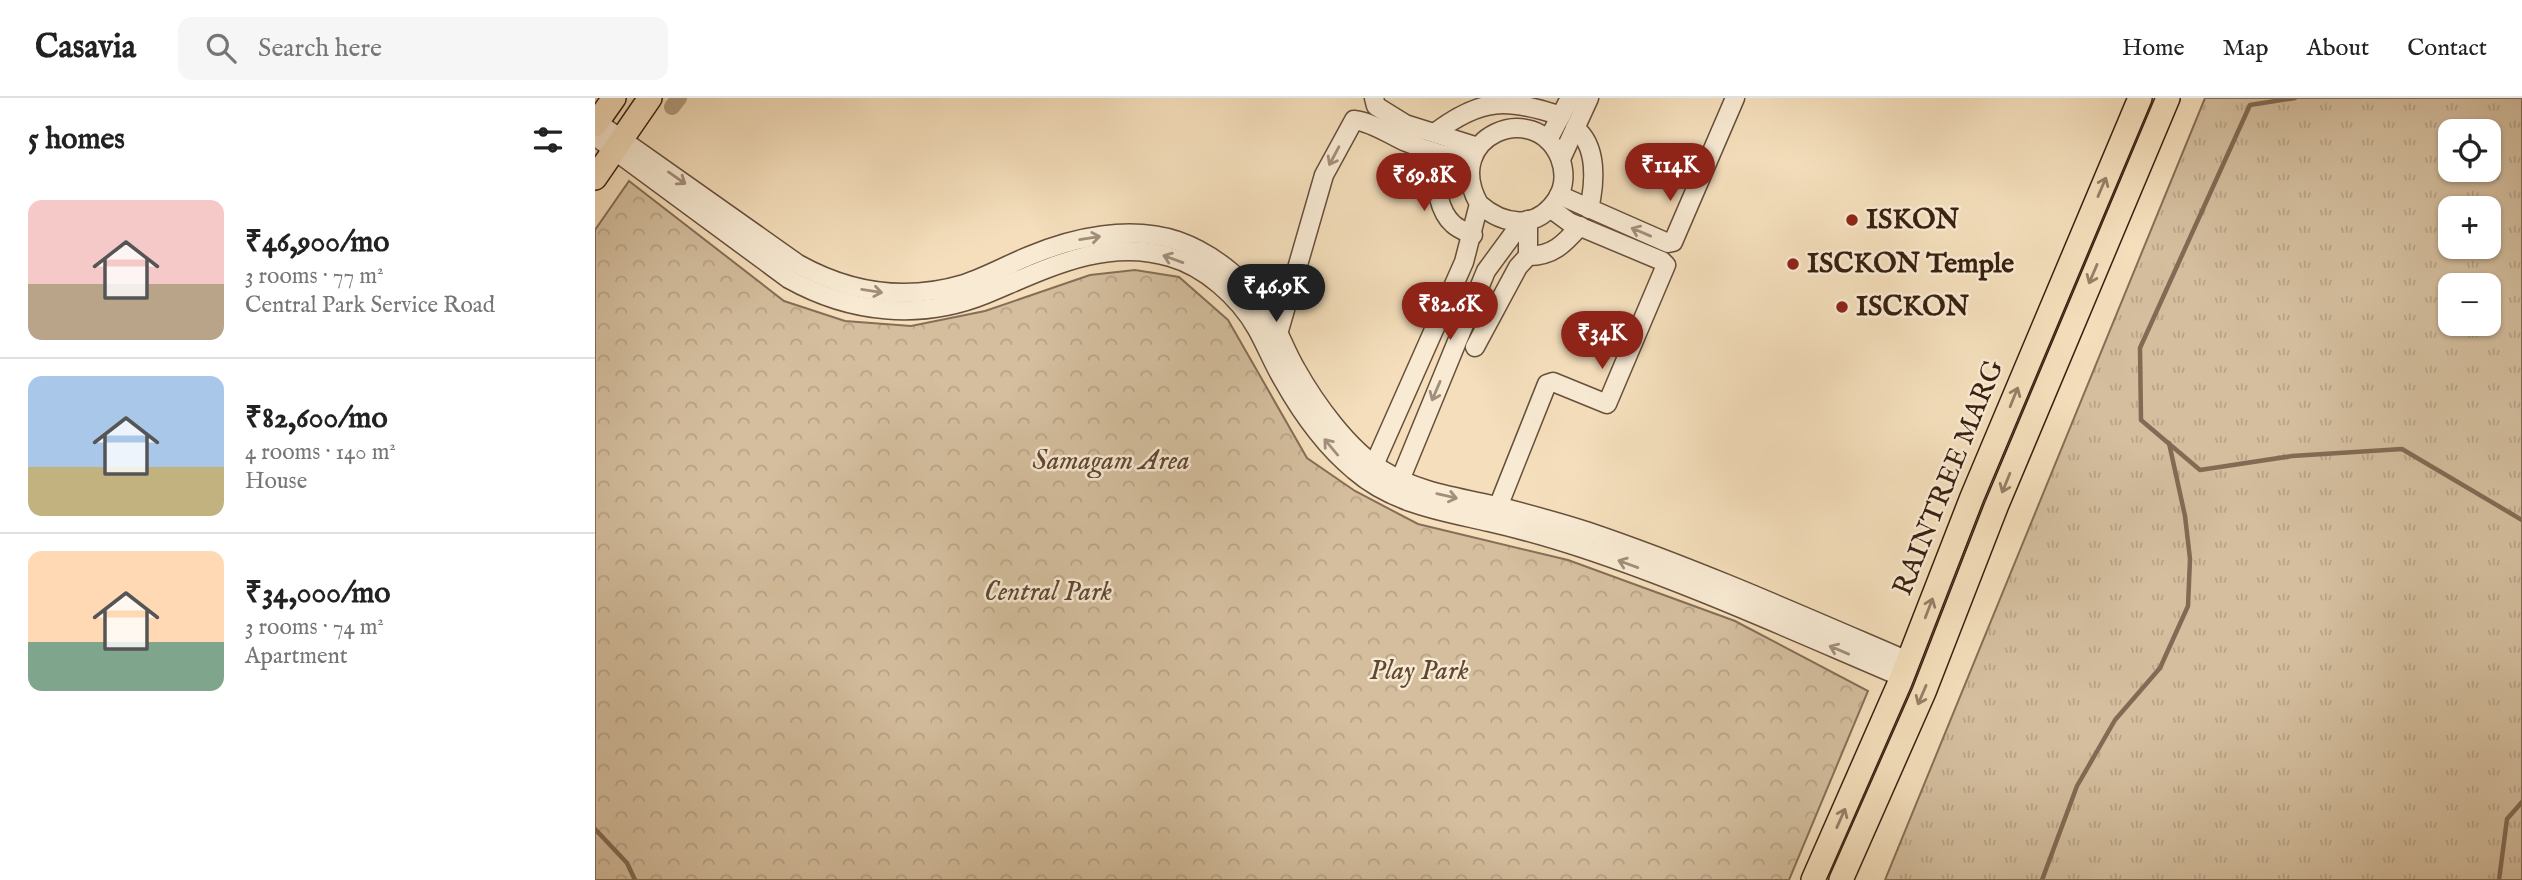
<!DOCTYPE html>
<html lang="en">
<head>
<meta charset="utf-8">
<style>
  body { margin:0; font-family:"IM FELL English",serif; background:#f6f6f6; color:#222; height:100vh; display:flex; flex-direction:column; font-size:26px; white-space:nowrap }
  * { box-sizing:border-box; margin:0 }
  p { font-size:23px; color:#767676 }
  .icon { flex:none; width:38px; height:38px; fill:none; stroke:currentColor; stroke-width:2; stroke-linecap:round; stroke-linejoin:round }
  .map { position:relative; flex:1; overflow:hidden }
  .panel { display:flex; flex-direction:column; background:#fff; width:595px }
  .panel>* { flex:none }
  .controls { position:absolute; left:1843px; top:21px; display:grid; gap:14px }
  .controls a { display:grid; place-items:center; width:63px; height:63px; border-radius:14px; background:#fff; box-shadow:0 2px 5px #0004; font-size:35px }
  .price { position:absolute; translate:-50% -60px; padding:0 16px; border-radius:24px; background:#8f2418; color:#fff; font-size:23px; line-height:46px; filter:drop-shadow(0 2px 4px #0008) }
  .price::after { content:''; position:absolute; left:50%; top:42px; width:21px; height:16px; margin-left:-10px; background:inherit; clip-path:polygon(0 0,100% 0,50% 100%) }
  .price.on { background:#222; color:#fff }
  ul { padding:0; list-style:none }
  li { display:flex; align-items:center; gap:21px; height:175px; padding:0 28px }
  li+li { border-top:2px solid #e0e0e0 }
  li span { display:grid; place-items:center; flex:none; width:196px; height:140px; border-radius:14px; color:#555 }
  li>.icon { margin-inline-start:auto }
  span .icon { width:84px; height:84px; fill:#fffc; stroke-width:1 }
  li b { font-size:30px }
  h2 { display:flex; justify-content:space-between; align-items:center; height:84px; padding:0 28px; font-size:30px }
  header { display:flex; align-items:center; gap:42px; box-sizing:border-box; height:98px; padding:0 35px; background:#fff; border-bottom:2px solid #e0e0e0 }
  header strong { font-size:33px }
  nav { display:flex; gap:38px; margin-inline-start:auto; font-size:24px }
  .search { width:490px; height:63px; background:#f6f6f6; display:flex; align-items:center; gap:18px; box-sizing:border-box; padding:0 24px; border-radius:14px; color:#767676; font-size:26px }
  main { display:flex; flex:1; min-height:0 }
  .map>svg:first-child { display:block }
  .grass { fill:url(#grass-tufts); stroke:#866e57; stroke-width:2; fill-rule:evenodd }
  .park { fill:url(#park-crowns); stroke:#866e57; stroke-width:2 }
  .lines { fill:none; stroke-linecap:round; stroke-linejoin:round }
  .stream { stroke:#826b54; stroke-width:4.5 }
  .canal { stroke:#b49d81; stroke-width:16 }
  .minor-casing { stroke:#674f3b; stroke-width:21 }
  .major-casing { stroke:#381f10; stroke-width:26 }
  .minor { stroke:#f8ead3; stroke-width:18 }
  .major { stroke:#f4debb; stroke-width:23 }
  .oneway { stroke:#a28f7b }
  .oneway2 { stroke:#967e66 }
  .poi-dot { fill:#8f2418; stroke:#f8ead3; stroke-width:2.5 }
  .labels { text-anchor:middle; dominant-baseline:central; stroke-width:5; stroke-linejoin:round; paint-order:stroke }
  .poi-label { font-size:28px; font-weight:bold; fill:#381f10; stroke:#f8ead3; text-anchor:start }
  .park-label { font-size:28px; font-style:italic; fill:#5f4734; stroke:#f8ead3 }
  .street-label { font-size:28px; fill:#381f10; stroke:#f8ead3 }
</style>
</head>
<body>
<header>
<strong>Casavia</strong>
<div class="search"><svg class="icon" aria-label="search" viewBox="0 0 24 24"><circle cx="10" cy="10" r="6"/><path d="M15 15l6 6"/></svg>Search here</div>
<nav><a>Home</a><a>Map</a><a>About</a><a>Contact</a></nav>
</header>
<main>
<section class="panel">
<h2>5 homes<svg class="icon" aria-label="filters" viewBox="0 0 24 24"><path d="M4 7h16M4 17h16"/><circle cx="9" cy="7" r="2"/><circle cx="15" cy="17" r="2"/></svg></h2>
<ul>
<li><span style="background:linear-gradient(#f6c9c9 60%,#b9a48a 0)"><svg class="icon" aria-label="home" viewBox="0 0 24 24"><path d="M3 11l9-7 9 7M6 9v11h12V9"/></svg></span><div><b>₹46,900/mo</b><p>3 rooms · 77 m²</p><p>Central Park Service Road</p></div></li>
<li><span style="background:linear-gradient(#a9c7e8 65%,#c2b280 0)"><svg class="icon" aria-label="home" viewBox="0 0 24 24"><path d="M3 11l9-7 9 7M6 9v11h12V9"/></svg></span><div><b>₹82,600/mo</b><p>4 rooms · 140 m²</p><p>House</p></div></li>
<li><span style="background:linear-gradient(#ffd9b3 65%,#7fa58c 0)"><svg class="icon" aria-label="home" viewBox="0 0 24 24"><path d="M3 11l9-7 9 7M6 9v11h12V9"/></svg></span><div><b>₹34,000/mo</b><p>3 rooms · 74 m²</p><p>Apartment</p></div></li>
</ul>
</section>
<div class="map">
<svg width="1927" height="782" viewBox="0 0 1927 782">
  <defs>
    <pattern id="grass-tufts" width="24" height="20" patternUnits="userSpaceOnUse" patternTransform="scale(1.75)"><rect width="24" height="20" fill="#d4be9e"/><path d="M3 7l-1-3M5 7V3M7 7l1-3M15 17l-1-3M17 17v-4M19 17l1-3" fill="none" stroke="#b7a387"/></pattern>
    <pattern id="park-crowns" width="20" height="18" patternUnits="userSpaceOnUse" patternTransform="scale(1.75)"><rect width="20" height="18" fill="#d4be9e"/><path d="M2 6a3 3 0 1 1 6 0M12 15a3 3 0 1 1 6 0" fill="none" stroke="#b7a387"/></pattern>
  </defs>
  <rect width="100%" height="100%" fill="#f4debb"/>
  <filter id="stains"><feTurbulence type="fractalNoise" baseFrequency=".00286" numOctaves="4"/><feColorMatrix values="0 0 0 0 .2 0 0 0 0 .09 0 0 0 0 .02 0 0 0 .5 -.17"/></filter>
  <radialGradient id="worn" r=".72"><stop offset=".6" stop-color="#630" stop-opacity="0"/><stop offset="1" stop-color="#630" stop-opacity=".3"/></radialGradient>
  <path class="grass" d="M1610,0h317v782h-637zM1855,33h39v39h-39zM1855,110h39v39h-39zM1855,187h39v39h-39z"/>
  <polygon class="park" points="34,83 189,203 250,223 316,228 390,213 495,177 540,172 584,179 633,222 712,360 760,393 823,426 973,462 1140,523 1273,593 1194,782 0,782 0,132"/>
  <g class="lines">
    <g class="stream">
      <polyline points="1700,0 1655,7 1545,250 1546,322 1605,372 1697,358 1807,351 1927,422"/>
      <polyline points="0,731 32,765 40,782"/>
      <polyline points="1447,782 1482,688 1520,622 1565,570 1593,508 1595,461 1590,418 1574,345"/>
      <polyline points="1904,782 1912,721 1927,704"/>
    </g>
    <polyline class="canal" points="77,9 84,0"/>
    <g class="minor-casing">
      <g id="minor">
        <polyline points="779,0 781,8 810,26 883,49"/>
        <path d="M2,24l201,142c52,29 109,37 166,20 22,-7 43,-19 65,-28 45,-19 101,-31 149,-15 37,13 72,43 92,76 10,17 16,35 26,52 19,34 52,80 86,101 35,22 74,27 115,36 31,8 61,16 92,26 109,37 214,84 319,129"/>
        <path d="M980,30c23,18 20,55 14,81"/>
        <path d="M841,34c45,-34 71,-34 125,-16"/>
        <path d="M0,38l194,143c61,34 131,42 197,15 58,-24 119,-57 184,-37 35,10 69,40 87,72 9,16 16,34 26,51 18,32 42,66 71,90 39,34 87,41 135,52 31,7 62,16 93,26 109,36 214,84 320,129"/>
        <polyline points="953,42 975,0"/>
        <path d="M838,54c3,23 2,56 20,72 5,5 13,8 20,11"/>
        <polyline points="966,61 994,0"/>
        <polyline points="964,97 1073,145 1078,144 1140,0"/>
        <path d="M933,158c25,0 36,-12 52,-30"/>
        <path d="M683,236l46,-159 30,-55c18,2 36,15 52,22 22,9 42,15 65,18"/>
        <polyline points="880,249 923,169 933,158 933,122"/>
        <path d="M775,376l94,-212 15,-58c-38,-68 56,-106 81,-46 5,13 5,28 -3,41 -20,31 -53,27 -78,5"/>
        <polyline points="801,392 891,173 927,124"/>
        <polyline points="903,409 952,286 958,284 1012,306 1071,167 1067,163 974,124 955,110"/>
      </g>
    </g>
    <g class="major-casing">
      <g id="major">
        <polyline points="0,27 19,0"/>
        <polyline points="0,80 55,0"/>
        <polyline points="1218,782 1305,584 1377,399 1545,0"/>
        <polyline points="1246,782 1329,594 1401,409 1573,0"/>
      </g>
    </g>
    <use href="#minor" class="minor"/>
    <use href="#major" class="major"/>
  </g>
  <defs><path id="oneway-shaft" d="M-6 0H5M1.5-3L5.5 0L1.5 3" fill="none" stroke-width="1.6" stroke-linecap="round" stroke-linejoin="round" transform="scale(1.75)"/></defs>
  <g class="oneway">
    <use href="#oneway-shaft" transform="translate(739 58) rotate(118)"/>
    <use href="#oneway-shaft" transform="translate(82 80) rotate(35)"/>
    <use href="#oneway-shaft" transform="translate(1046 134) rotate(-157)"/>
    <use href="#oneway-shaft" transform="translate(495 140) rotate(-9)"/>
    <use href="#oneway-shaft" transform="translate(578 161) rotate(-160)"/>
    <use href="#oneway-shaft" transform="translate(277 193) rotate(9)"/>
    <use href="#oneway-shaft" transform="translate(841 293) rotate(113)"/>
    <use href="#oneway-shaft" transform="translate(736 349) rotate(-130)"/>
    <use href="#oneway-shaft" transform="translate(852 398) rotate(13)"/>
    <use href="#oneway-shaft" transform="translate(1033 466) rotate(-160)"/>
    <use href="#oneway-shaft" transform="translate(1244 552) rotate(-157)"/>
  </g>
  <g class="oneway2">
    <use href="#oneway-shaft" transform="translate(1507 89) rotate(-67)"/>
    <use href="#oneway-shaft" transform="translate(1498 176) rotate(113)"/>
    <use href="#oneway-shaft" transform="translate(1419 299) rotate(-68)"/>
    <use href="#oneway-shaft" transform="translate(1411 385) rotate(112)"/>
    <use href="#oneway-shaft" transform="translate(1334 510) rotate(-69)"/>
    <use href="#oneway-shaft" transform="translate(1327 597) rotate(113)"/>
    <use href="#oneway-shaft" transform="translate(1246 720) rotate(-66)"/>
  </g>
  <g class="poi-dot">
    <circle cx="1257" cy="122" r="7"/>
    <circle cx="1198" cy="166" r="7"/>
    <circle cx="1247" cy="209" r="7"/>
  </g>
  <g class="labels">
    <g class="poi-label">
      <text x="1271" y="122">ISKON</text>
      <text x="1212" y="166">ISCKON Temple</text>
      <text x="1261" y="209">ISCKON</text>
    </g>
    <g class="park-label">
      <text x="516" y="363">Samagam Area</text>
      <text x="453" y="494">Central Park</text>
      <text x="824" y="573">Play Park</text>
    </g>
    <g class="street-label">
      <text transform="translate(1354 380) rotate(-68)">RAINTREE MARG</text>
    </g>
  </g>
  <rect width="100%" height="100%" filter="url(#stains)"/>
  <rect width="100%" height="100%" fill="url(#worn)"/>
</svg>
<div class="controls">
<a><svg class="icon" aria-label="locate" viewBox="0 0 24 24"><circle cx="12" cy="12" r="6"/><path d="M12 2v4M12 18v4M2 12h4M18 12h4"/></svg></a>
<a>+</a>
<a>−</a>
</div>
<b class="price" style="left:1075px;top:105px">₹114K</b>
<b class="price" style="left:829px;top:115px">₹69.8K</b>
<b class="price on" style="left:681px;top:226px">₹46.9K</b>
<b class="price" style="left:855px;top:244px">₹82.6K</b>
<b class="price" style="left:1007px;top:273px">₹34K</b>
</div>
</main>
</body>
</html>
